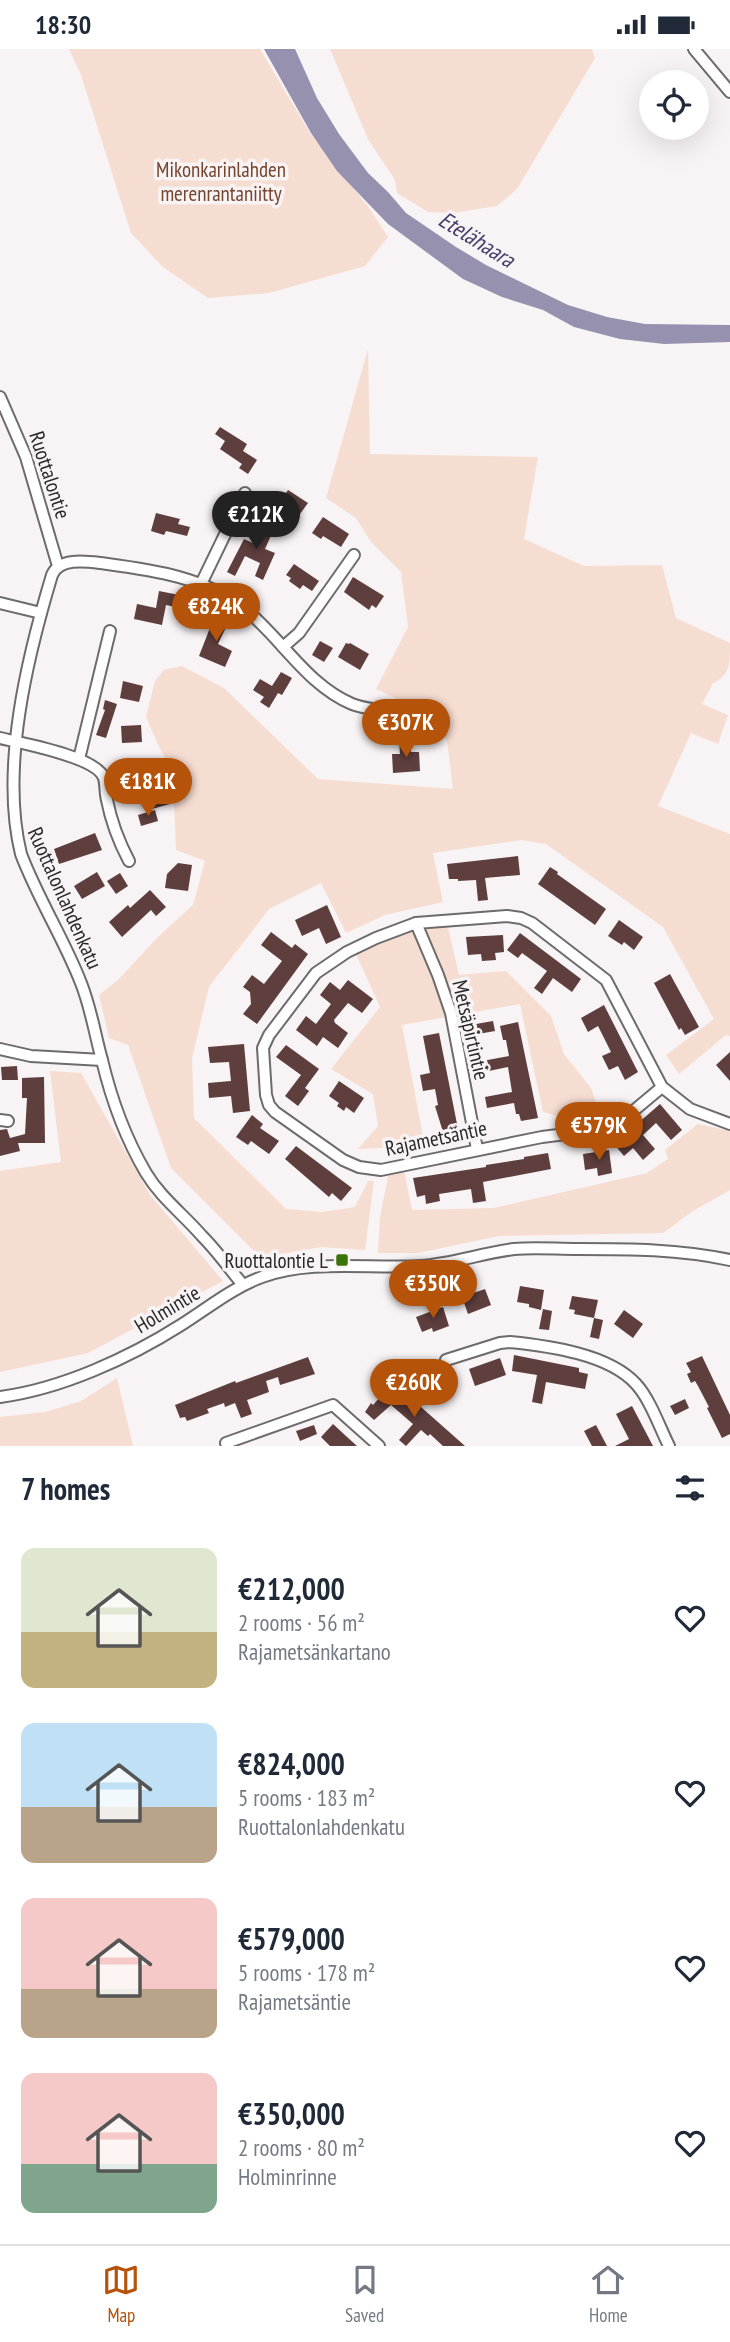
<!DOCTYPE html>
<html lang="en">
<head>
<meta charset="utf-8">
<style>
  body { margin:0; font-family:"PT Sans Narrow",sans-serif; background:#f2f2f3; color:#1f2937; height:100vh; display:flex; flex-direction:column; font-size:26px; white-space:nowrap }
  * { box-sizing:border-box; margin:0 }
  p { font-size:23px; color:#747a83 }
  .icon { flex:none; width:38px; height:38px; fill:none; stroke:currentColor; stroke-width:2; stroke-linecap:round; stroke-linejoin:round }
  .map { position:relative; height:1397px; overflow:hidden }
  .drawer { display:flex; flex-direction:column; background:#fff; flex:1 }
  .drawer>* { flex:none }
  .tools { position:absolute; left:639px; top:21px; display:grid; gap:14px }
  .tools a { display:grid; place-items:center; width:70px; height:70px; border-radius:50%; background:#fff; box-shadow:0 7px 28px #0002; font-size:35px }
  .price { position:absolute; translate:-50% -60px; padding:0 16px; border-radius:24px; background:#b45309; color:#fff; font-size:23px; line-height:46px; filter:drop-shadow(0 2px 4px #0008) }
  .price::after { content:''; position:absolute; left:50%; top:42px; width:21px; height:16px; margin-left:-10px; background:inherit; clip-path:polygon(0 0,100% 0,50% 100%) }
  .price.current { background:#222; color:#fff }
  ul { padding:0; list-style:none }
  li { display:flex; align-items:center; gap:21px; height:175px; padding:0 21px }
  li span { display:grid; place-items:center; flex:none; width:196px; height:140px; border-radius:14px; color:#555 }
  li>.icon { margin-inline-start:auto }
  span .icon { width:84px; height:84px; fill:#fffc; stroke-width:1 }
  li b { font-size:30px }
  h2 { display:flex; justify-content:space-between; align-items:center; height:84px; padding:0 21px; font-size:30px }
  .status { display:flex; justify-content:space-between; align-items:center; height:49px; padding:0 35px; background:#fff; direction:ltr }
  .status svg { height:19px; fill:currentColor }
  .dock { display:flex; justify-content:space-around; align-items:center; height:98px; border-top:2px solid #e0e1e3; background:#fff; font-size:19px; color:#747a83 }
  .dock a { display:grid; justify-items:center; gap:4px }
  .dock .current { color:#b45309 }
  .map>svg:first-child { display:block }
  .green { fill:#f6ddd1 }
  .water { fill:#9591af }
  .building { fill:#5e3f3e }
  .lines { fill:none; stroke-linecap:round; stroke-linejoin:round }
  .minor-casing { stroke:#6e6b6c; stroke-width:14 }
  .minor { stroke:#fff; stroke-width:10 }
  .poi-dot { fill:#3b750a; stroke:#f8f3f5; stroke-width:2.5 }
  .labels { text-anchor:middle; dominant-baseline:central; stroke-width:7; stroke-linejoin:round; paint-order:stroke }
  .park-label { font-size:21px; fill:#74462d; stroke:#f8f3f5 }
  .street-label { font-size:21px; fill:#2a2929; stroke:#f8f3f5 }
  .poi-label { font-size:21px; fill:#2a2929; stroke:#f8f3f5; text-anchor:end }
  .water-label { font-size:23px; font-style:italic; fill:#463c69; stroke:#f8f3f5 }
</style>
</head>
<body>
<div class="status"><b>18:30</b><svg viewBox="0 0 49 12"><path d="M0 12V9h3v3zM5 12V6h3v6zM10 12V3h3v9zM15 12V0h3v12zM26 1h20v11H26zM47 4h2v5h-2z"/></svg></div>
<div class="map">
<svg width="730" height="1397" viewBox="0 0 730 1397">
  <rect width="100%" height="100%" fill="#f8f3f5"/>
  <g class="green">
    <polygon points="69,0 260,0 310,84 370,160 388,188 365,217 269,244 208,249 163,218 131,184 81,26"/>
    <polygon points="330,0 592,0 595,9 517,140 497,157 452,164 428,163 397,144 395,131 368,90"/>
    <path d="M368,300l2,105 168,3 -14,82 60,27 78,-1 14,53 54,25c0,22 0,32 -17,40l-11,21 26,11 -10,29 -27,-11 -33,73 72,28v202l-4,-1 -47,39 -13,-19 48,-36 -51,-92 -117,-83 -25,-4 -88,13 10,49 -58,13 -39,18 -25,-50 -52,26 -60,78 -17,71 2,60 92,91 36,3 33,-5 13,-26h6l-9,69 -44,-3 -45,8 -17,1 -88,-88 -43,-123 -19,-7 -10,-43 19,-15 41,-44 34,-31 12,-44 -29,-11 -3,-70 -3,-15 -10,-16 -14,-32 9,-36 9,-11 18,-4 42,22 94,91 135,10 -6,-49 -50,-41 -21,-10 32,-62 -7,-55 -30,-30 -15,-24 -30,-20z"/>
    <path d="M448,878l11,48 47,-4 45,45 13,38 27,34 9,25c-15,8 -42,4 -57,-1l-23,-108 -118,21 22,116 -24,6 -42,2 20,-23 -5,-32 -42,-25 49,-62 -24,-53 51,-22z"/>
    <polygon points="50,1022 81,1024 150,1146 223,1232 88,1304 0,1323 0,1122 61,1113"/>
    <polygon points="698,1075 730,1082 730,1141 693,1162 663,1184 499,1187 418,1204 378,1204 380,1168 390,1118 403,1116 412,1161 494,1159 647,1124 668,1110 665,1101"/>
    <polygon points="117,1329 133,1397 0,1397 0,1368 45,1363 81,1352"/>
  </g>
  <polygon class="water" points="264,0 295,0 317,49 339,85 368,124 388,143 406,164 456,198 486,216 568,256 607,268 645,275 730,276 730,293 664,295 620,290 574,278 543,261 502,248 463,230 388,175 337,122 311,84"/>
  <g class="building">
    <polygon points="220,378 247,395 243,402 257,411 248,425 239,419 242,415 220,400 225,392 215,385"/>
    <polygon points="288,441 308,454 295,472 282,463 284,460 278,456"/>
    <polygon points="156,464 180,470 178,475 190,478 187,487 166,482 164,486 151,482"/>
    <polygon points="323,468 349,485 341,498 323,487 321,490 312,484"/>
    <polygon points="263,470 276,475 265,500 275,504 263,531 255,527 260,514 245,507 235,527 227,523 244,490 253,494"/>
    <polygon points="294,515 319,532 312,542 303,536 300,540 289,532 291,529 286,526"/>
    <polygon points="353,528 384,547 376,559 372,556 369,561 344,543"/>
    <polygon points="159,542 179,546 176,558 166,556 162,576 134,570 137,555 156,559"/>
    <polygon points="215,566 229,572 218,595 232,602 225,618 199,607"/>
    <polygon points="320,592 333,599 324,613 312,606"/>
    <polygon points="346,594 349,595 350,594 369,605 360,621 338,608"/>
    <polygon points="281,623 292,629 282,646 278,644 269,659 260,653 264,648 253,641 260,630 272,637"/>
    <polygon points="123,632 143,637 139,653 120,649"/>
    <polygon points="105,651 117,655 106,689 96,686 105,661 103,660"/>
    <polygon points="141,676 142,693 122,694 121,677"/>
    <polygon points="411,690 411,703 419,703 420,722 393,724 392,705 400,705 399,691"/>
    <polygon points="166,739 170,755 152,760 148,744"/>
    <polygon points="155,761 158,772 141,777 138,766"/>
    <polygon points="95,784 102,801 59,815 54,800"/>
    <polygon points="518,807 520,826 485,829 488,851 478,852 476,831 458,832 458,830 449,830 447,815"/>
    <polygon points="178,814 192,816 188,842 165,839 167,825"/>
    <polygon points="550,818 558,823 557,825 606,860 595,876 538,835"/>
    <polygon points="97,823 105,837 82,850 74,837"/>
    <polygon points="120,824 128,837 116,845 107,832"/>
    <polygon points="150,841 166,858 156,867 151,861 122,888 109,873 128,856 130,859"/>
    <polygon points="327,856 341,888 326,895 319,879 302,887 295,871"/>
    <polygon points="619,871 643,888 634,901 624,893 622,896 608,887"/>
    <polygon points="271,883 292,899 295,895 308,905 257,975 243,965 251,955 250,943 243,938 252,926 264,935 282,912 261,896"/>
    <polygon points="520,884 581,930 572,943 553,929 542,945 534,939 547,922 522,904 518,909 507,901"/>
    <polygon points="503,886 504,903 495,904 496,911 482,912 481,905 468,906 466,888"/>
    <polygon points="670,925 699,978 685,986 681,979 679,981 654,934"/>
    <polygon points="348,931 373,950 362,964 348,954 334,971 335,974 348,984 338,999 323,988 317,997 296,981 306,967 316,975 331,955 320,946 330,933 340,941"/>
    <polygon points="604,956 638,1023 625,1031 618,1017 609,1021 602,1007 611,1003 598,977 588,983 581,969"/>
    <polygon points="493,972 495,982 478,985 476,975"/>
    <polygon points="518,973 538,1069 521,1072 519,1065 516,1065 514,1054 487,1059 485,1048 512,1043 508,1018 479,1024 477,1013 509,1007 506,991 503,991 500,977"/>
    <polygon points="439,984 458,1080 443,1083 435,1057 438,1056 435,1040 423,1042 420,1026 430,1024 423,987"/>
    <polygon points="244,995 250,1062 233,1064 231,1047 209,1049 208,1034 231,1032 229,1013 210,1014 208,998"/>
    <polygon points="286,996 319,1020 305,1039 309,1042 298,1057 285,1047 301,1026 276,1008"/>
    <polygon points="730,1003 730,1032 716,1016"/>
    <polygon points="17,1017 18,1031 2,1031 1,1018"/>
    <polygon points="44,1028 45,1094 18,1094 20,1102 0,1107 0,1081 7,1080 10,1089 25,1085 27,1049 22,1049 22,1029"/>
    <polygon points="339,1032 364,1049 354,1064 346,1058 344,1062 337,1057 339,1054 329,1047"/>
    <polygon points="660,1055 682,1081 671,1091 656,1074 643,1086 655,1100 643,1111 633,1099 624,1107 614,1095"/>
    <polygon points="252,1066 263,1075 260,1079 279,1092 269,1105 251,1092 248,1096 236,1088"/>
    <polygon points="296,1097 352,1139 341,1152 332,1144 329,1148 285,1110"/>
    <polygon points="609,1101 612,1124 598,1127 597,1119 585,1121 583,1105"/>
    <polygon points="548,1104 551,1120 483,1133 486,1152 473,1154 471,1140 439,1145 440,1152 426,1155 425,1146 417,1148 413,1129 486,1118 486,1116 524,1110 524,1108"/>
    <polygon points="520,1237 544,1241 541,1261 529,1258 529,1255 517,1253"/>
    <polygon points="485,1240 491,1256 468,1265 462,1248"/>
    <polygon points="572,1247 598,1251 594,1269 574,1265 575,1261 569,1260"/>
    <polygon points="443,1258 449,1277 433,1283 432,1279 422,1283 416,1268"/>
    <polygon points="543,1260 552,1262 549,1281 539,1280"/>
    <polygon points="624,1261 643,1275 633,1289 614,1275"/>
    <polygon points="594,1269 603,1271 599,1290 590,1288"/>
    <polygon points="514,1306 579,1319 579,1323 588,1325 585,1340 546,1333 542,1355 532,1353 537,1326 512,1322"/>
    <polygon points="702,1307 730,1366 730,1385 722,1389 707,1359 709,1358 698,1337 695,1332 691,1334 687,1325 691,1323 686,1314"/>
    <polygon points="308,1308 315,1325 280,1336 278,1328 266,1332 269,1343 247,1351 252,1365 241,1369 235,1354 225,1358 224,1354 207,1360 209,1364 187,1372 185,1368 180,1369 175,1356 235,1332 236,1334"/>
    <polygon points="500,1309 506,1326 475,1337 469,1320"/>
    <polygon points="402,1340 421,1358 465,1397 443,1397 430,1385 428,1387 421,1381 406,1397 399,1391 413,1375 391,1356 374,1371 365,1363 371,1354 373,1356 382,1346 390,1353"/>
    <polygon points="685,1350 689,1359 675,1366 670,1357"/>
    <polygon points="632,1357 653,1397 615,1397 629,1390 616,1365"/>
    <polygon points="333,1375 346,1387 357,1397 330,1397 321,1388"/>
    <polygon points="314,1376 317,1385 300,1392 296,1382"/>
    <polygon points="596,1376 607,1397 592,1397 584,1382"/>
  </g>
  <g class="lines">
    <g class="minor-casing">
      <g id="minor">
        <polyline points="694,0 730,43"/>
        <polyline points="0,348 26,408 58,517"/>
        <polyline points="201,535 245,444"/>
        <polyline points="0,554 41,564"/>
        <polyline points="283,598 299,584 354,506"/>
        <path d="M0,689c22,5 97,19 104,40 2,7 1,15 3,22 4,21 12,42 22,61"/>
        <polyline points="79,710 110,582"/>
        <polyline points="416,874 438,926 451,964 477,1100"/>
        <polyline points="0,1000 31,1007 102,1011"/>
        <polyline points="662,1038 613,1079 542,1088 381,1121 359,1118 343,1111 275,1063 269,1056 266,1046 263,999 269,986 316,924 347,903 376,889 416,874 507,867 521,869 532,874 606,931 662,1038 690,1060 730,1075"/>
        <polyline points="0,1071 8,1072"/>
        <path d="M243,1236c-14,-17 -26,-34 -41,-49 -19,-22 -41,-38 -56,-63 -20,-34 -35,-75 -44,-113 -7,-25 -11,-52 -21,-77 -17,-44 -43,-84 -60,-129 -21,-85 6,-196 31,-279 7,-17 32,-14 48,-12 51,7 103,13 145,46 37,30 62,76 107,95 10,4 21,5 31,7"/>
        <path d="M446,1311l54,-17 10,-1c39,4 99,12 126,42 14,15 24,44 33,62"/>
        <path d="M0,1348c61,-8 129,-39 181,-72 27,-17 51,-37 81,-48 47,-18 108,-8 158,-11 32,-2 62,-13 94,-17 21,-2 42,0 63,0 53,0 101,0 153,11"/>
        <polyline points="227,1397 226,1394 333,1356 379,1397"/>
      </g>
    </g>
    <use href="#minor" class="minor"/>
  </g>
  <rect class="poi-dot" x="335" y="1204" width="14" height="14" rx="3.5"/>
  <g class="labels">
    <g class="park-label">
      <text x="221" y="120">Mikonkarinlahden<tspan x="221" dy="24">merenrantaniitty</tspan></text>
    </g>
    <g class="street-label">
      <text transform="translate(50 426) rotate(72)">Ruottalontie</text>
      <text transform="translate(65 849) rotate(66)">Ruottalonlahdenkatu</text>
      <text transform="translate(471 981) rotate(77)">Metsäpirtintie</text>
      <text transform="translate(436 1089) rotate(-12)">Rajametsäntie</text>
      <text transform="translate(167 1260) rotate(-31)">Holmintie</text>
    </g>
    <g class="poi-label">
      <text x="328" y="1211">Ruottalontie L</text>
    </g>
    <g class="water-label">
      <text transform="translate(477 190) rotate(32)">Etelähaara</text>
    </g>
  </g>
</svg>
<div class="tools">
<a><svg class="icon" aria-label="locate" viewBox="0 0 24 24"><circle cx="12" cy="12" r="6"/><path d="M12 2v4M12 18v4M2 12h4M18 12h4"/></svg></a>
</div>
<b class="price current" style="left:256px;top:502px">€212K</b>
<b class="price" style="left:216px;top:594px">€824K</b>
<b class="price" style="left:406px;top:710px">€307K</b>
<b class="price" style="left:148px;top:769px">€181K</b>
<b class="price" style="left:599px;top:1113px">€579K</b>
<b class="price" style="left:433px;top:1271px">€350K</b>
<b class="price" style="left:414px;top:1370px">€260K</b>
</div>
<section class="drawer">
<h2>7 homes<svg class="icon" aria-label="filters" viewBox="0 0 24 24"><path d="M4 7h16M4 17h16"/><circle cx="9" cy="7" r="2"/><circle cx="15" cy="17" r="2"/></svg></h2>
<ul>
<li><span style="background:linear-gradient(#dfe7d0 60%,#c2b280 0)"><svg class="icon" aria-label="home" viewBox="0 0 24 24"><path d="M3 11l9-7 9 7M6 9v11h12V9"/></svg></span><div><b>€212,000</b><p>2 rooms · 56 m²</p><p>Rajametsänkartano</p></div><svg class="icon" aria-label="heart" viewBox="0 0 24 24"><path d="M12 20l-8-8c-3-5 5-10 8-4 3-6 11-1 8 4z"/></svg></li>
<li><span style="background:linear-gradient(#bfe0f5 60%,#b9a48a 0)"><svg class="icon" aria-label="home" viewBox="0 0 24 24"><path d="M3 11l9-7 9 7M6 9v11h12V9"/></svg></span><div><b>€824,000</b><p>5 rooms · 183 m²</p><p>Ruottalonlahdenkatu</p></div><svg class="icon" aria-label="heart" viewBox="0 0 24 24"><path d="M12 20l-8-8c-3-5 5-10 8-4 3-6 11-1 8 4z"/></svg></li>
<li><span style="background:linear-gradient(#f6c9c9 65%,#b9a48a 0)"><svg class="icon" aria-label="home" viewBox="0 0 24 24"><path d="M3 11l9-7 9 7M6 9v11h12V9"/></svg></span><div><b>€579,000</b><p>5 rooms · 178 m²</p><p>Rajametsäntie</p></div><svg class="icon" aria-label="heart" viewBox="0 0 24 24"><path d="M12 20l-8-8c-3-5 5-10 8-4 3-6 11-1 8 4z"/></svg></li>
<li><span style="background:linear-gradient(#f6c9c9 65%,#7fa58c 0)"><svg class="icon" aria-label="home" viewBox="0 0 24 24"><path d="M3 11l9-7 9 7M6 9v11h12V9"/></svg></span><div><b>€350,000</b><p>2 rooms · 80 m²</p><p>Holminrinne</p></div><svg class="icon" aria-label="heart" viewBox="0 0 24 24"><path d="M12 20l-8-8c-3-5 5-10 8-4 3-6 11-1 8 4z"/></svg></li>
</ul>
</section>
<nav class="dock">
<a class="current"><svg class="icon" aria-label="map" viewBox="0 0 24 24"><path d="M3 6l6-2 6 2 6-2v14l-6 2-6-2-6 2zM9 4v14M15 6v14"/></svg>Map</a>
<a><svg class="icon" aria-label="saved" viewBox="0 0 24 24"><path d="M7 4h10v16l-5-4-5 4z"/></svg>Saved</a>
<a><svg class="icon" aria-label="home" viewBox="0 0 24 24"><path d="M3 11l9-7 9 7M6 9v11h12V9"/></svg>Home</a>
</nav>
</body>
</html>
